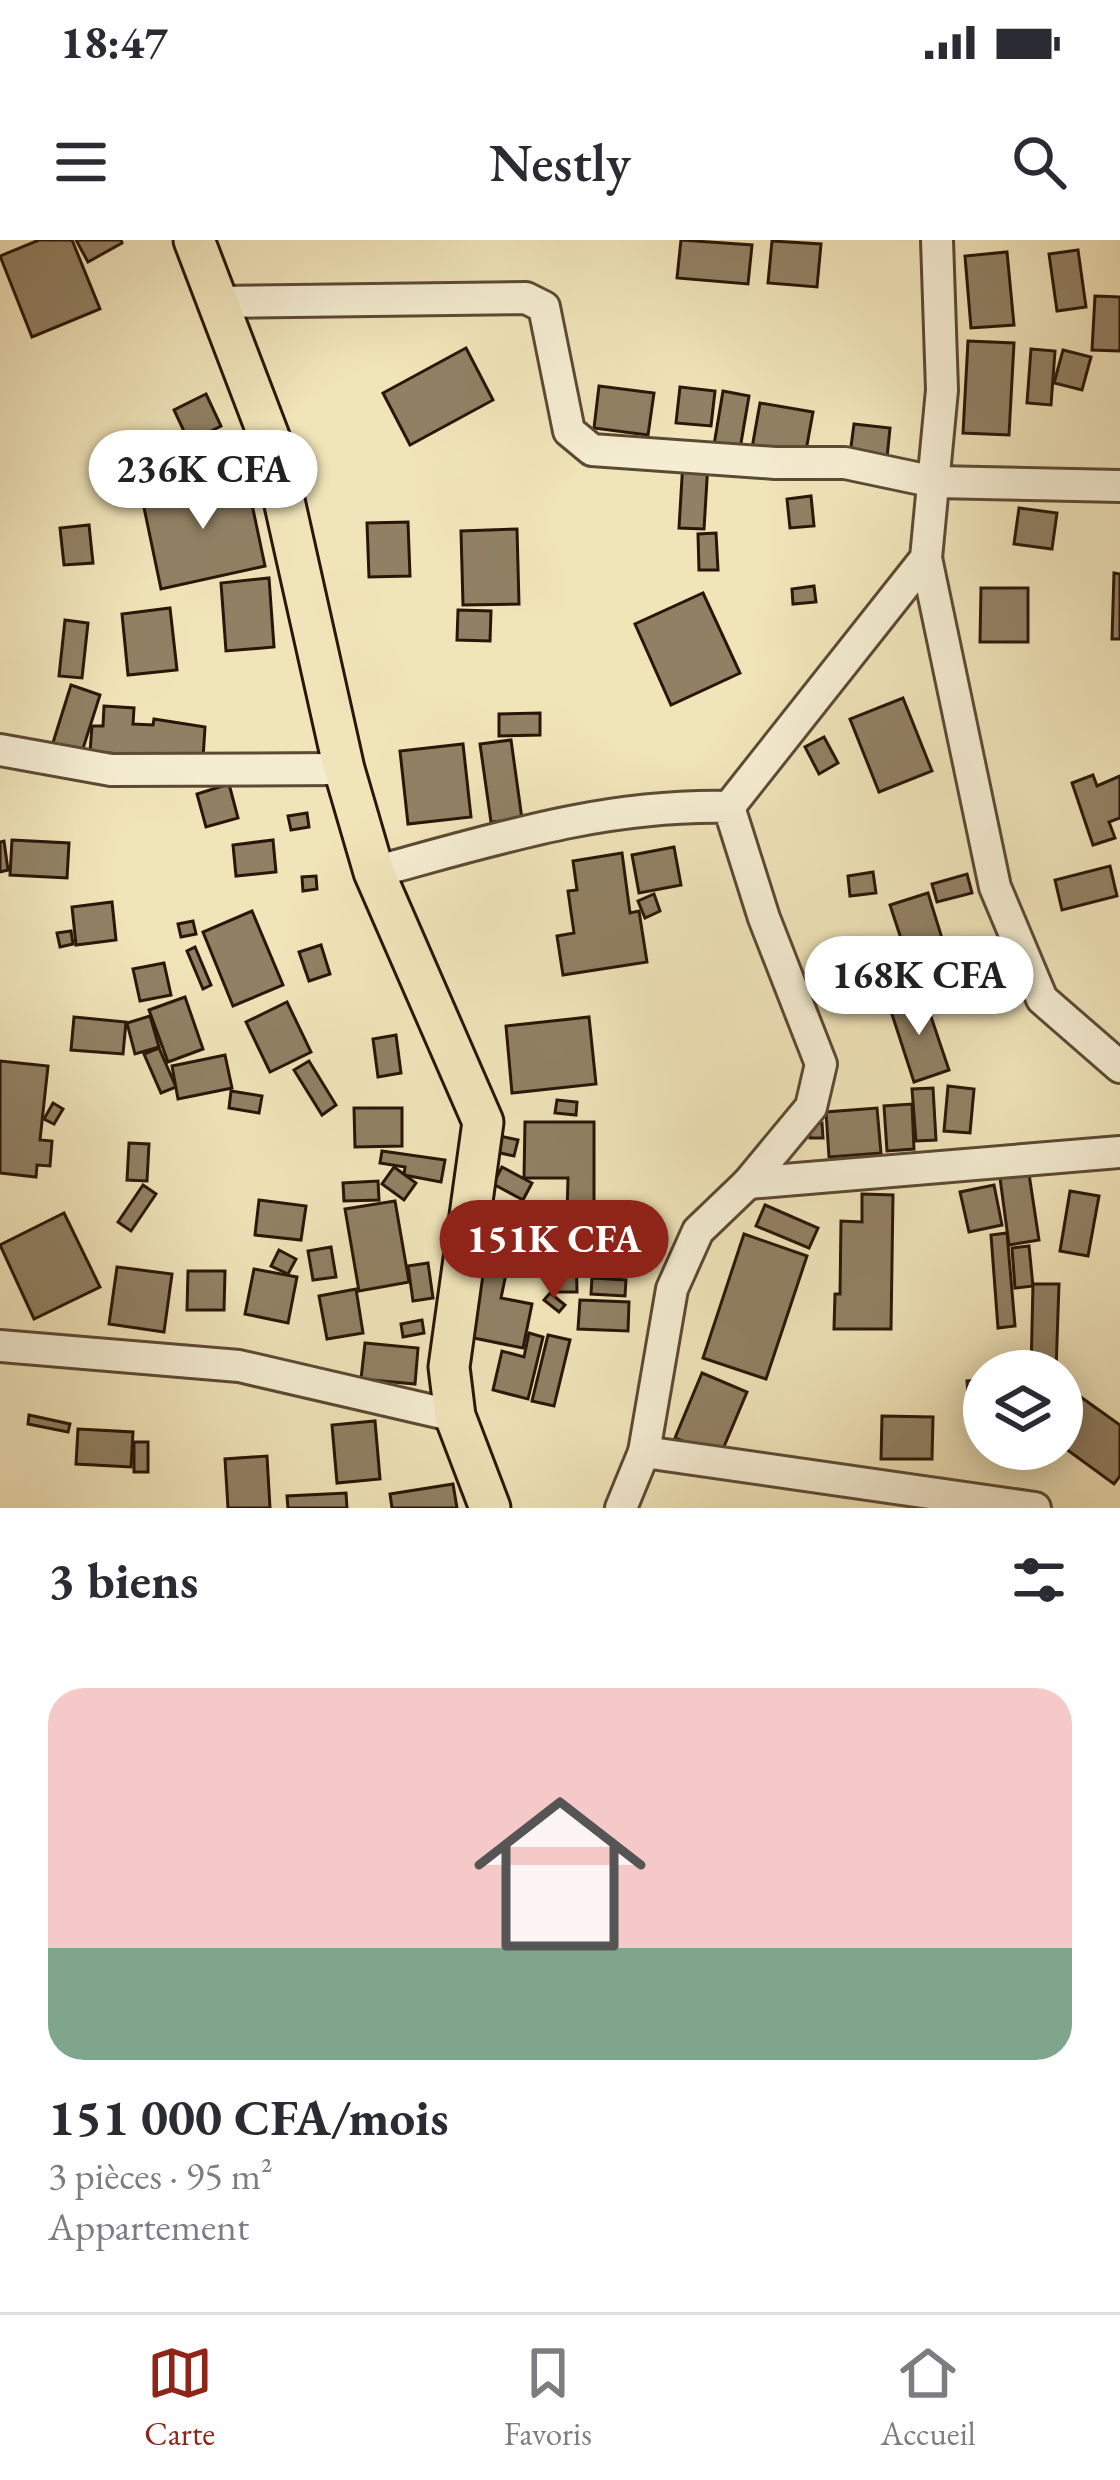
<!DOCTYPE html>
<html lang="fr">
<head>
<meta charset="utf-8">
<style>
  body { margin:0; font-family:"EB Garamond",serif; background:#f2f2f3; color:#2b2b33; height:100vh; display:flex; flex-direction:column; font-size:45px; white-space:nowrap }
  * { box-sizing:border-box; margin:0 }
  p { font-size:39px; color:#7c7c81 }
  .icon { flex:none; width:66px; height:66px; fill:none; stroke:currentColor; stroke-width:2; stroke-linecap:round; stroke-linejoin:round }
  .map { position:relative; height:1268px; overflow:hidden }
  .sheet { display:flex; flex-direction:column; background:#fff; flex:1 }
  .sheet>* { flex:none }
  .controls { position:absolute; left:963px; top:1110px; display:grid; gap:24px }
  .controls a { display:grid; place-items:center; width:120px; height:120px; border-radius:50%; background:#fff; box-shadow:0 6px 30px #0003; font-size:60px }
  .price { position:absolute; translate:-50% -102px; padding:0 27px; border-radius:42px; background:#fff; color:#222; font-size:39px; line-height:78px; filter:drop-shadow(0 3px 6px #0008) }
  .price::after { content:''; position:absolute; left:50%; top:72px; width:36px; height:27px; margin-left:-18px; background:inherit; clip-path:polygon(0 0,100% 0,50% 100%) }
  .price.current { background:#8f2418; color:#fff }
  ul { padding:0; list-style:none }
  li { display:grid; align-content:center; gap:24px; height:636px; padding:0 48px }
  li span { display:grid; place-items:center; height:372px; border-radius:36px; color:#555 }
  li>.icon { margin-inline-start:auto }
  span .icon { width:216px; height:216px; fill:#fffc; stroke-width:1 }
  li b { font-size:51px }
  h2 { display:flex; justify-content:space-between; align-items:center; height:144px; padding:0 48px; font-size:51px }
  .status { display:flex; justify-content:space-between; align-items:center; height:84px; padding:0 60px; background:#fff; direction:ltr }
  .status svg { height:33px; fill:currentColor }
  header { display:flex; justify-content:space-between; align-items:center; height:156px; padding:0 48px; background:#fff; font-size:54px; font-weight:600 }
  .dock { display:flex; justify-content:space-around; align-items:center; height:168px; border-top:3px solid #e1e1e2; background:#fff; font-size:33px; color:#7c7c81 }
  .dock a { display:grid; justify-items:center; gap:6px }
  .dock .current { color:#8f2418 }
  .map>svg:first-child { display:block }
  .building { fill:#918164; stroke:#2a1608; stroke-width:3 }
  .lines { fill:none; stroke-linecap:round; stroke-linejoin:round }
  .minor-casing { stroke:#5c4a34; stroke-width:36 }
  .major-casing { stroke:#2a1608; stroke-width:45 }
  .minor { stroke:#f5edd2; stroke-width:30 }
  .major { stroke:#f0e4b9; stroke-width:39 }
</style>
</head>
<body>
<div class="status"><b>18:47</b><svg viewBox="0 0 49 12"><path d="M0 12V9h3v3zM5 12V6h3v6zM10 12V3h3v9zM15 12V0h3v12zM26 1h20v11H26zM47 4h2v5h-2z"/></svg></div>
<header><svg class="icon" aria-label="menu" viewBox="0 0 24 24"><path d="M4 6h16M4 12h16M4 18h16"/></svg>Nestly<svg class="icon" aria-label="search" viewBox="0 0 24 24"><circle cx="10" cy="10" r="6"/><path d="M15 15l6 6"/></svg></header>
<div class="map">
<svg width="1120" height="1268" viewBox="0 0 1120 1268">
  <rect width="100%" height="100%" fill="#f0e4b9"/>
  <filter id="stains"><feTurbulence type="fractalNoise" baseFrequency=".00167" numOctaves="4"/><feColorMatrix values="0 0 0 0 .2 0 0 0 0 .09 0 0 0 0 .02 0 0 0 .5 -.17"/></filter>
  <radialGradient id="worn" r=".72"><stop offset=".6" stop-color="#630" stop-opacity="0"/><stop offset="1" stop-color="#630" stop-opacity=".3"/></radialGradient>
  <g class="building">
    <polygon points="39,0 72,0 100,69 32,97 0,16"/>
    <polygon points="76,0 121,0 122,3 88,22"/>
    <polygon points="681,0 752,5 748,44 677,38"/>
    <polygon points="772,1 821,4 817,47 768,43"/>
    <polygon points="1078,10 1086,67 1057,71 1049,14"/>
    <polygon points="1007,12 1014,85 971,88 965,16"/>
    <polygon points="1095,56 1120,57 1120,111 1092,110"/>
    <polygon points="968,101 1014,103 1009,195 963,193"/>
    <polygon points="466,108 493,160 410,205 383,153"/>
    <polygon points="1031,109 1055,111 1051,165 1027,163"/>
    <polygon points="1063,110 1091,117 1082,150 1054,143"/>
    <polygon points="599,146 654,153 648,195 594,188"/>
    <polygon points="680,147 715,151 711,186 676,183"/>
    <polygon points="723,151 749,156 740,209 714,205"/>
    <polygon points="206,154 221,186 189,202 174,170"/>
    <polygon points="760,163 813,172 805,216 752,208"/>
    <polygon points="854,184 890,188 887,218 850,214"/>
    <polygon points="683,221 708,223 704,289 679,288"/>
    <polygon points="246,236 265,326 161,349 142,258"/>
    <polygon points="811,256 814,286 790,288 787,259"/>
    <polygon points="1019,268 1057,273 1052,309 1014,304"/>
    <polygon points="408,282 410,336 369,337 367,283"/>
    <polygon points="89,285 93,323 64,325 60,288"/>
    <polygon points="517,289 519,364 463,365 461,291"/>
    <polygon points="716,293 718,330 699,330 698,294"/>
    <polygon points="1114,333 1120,334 1120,399 1112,399"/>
    <polygon points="269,338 274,407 226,411 221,343"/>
    <polygon points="814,346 816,362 793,364 792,349"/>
    <polygon points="981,348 1028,348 1028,402 980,402"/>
    <polygon points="703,353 740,433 671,465 635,384"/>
    <polygon points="170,368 177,430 128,435 122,374"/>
    <polygon points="458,370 491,371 490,401 457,400"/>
    <polygon points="65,380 88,383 82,438 59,436"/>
    <polygon points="71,445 100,455 80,518 51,509"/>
    <polygon points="903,458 932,531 879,552 850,479"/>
    <polygon points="104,466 134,468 133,484 153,485 154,479 205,487 203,519 90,512 92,486 103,486"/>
    <polygon points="540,473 540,495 499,496 499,474"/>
    <polygon points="824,497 838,523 819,534 805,507"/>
    <polygon points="511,500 522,579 491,582 480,504"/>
    <polygon points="463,504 471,577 408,584 400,511"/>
    <polygon points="1093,535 1097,546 1120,536 1120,578 1109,582 1115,598 1093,605 1072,543"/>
    <polygon points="229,544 238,578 206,587 197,554"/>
    <polygon points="307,573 309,587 291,590 288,576"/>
    <polygon points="12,600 69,603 67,638 10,635"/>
    <polygon points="273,600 276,632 236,636 233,605"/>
    <polygon points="4,601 8,630 0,632 0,602"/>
    <polygon points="674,607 681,645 639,653 632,615"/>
    <polygon points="622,613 630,673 639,671 647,722 563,735 557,696 574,693 568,651 577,650 573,621"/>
    <polygon points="1110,626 1117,656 1062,670 1055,640"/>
    <polygon points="873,632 876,653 850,656 848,636"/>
    <polygon points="967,634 972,653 937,662 932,644"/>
    <polygon points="316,636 317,649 303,651 302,637"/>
    <polygon points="928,653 945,708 908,720 890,665"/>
    <polygon points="654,654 660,671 645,678 638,661"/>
    <polygon points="112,662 116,700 76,705 72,667"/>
    <polygon points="252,671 283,745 233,766 203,692"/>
    <polygon points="193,681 196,694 181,697 178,684"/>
    <polygon points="71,691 73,704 60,707 57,693"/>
    <polygon points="321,705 330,734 309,741 299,712"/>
    <polygon points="195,707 211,745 203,749 187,711"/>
    <polygon points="881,721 896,731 887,746 872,736"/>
    <polygon points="164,723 171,755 140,761 133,729"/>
    <polygon points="923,753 949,830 914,842 889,765"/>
    <polygon points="185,757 203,809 168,822 149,770"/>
    <polygon points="287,762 311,812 270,832 246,782"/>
    <polygon points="150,776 159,807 135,814 127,783"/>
    <polygon points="74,777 126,782 123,814 71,810"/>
    <polygon points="589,777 596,844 512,853 506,786"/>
    <polygon points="396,795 401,833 378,837 373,799"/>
    <polygon points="159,808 176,847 161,853 144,814"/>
    <polygon points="225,815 232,848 178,859 172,826"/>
    <polygon points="0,821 48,826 40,900 52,901 50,926 37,925 36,937 0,933"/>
    <polygon points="309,821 336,865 322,875 294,830"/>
    <polygon points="948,846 974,849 970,893 944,891"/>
    <polygon points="933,848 936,900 916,901 912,849"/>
    <polygon points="231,851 262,856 259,873 229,868"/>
    <polygon points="557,860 577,862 576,875 555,873"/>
    <polygon points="53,863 63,869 54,884 44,879"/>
    <polygon points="912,864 914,909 887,911 884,866"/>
    <polygon points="354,868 402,868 402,906 355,907"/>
    <polygon points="877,868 881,913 829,917 826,872"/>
    <polygon points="525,882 594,882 594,974 567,974 568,938 524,938"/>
    <polygon points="822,883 823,898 810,898 809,884"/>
    <polygon points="491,894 518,900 514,916 487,910"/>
    <polygon points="129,903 149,904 147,941 127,940"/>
    <polygon points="382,911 445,920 441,942 404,935 405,927 380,923"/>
    <polygon points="394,927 416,943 404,960 382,944"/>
    <polygon points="502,927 532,943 523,960 493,944"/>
    <polygon points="1029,934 1039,1000 1009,1005 1000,938"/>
    <polygon points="378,941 379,960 344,961 343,943"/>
    <polygon points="143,945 156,954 131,991 118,982"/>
    <polygon points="994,945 1002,985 969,992 960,952"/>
    <polygon points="1070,951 1099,956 1088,1016 1060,1011"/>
    <polygon points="862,954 893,955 891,1089 834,1089 835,1054 840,1054 841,981 862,982"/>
    <polygon points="259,960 306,966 301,1000 255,995"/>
    <polygon points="395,961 409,1042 359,1051 345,969"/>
    <polygon points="765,965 818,988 809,1008 756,986"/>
    <polygon points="64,973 100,1047 34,1079 0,1005"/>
    <polygon points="617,981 621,1009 581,1015 577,988"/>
    <polygon points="1007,993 1015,1086 998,1088 991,995"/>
    <polygon points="744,994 807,1016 766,1139 703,1118"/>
    <polygon points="553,1002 576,1002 577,1052 554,1052"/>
    <polygon points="1029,1006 1033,1046 1015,1048 1012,1008"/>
    <polygon points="331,1007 336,1037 313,1040 308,1011"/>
    <polygon points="279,1010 296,1019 288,1034 271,1026"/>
    <polygon points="428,1023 433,1058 413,1061 408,1026"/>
    <polygon points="117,1027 172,1034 164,1092 109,1084"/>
    <polygon points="254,1029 297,1037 288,1083 245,1074"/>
    <polygon points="484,1029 506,1034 501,1058 532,1064 523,1108 469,1097"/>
    <polygon points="188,1031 225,1031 224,1070 187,1070"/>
    <polygon points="592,1038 626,1040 625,1056 591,1054"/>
    <polygon points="1033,1044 1059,1044 1056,1131 1031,1131"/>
    <polygon points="356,1049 363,1093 327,1099 319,1056"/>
    <polygon points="550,1053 565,1065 559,1072 544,1060"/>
    <polygon points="580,1060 629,1062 628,1091 578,1089"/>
    <polygon points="422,1080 424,1093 403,1097 401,1084"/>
    <polygon points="529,1093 543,1097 528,1159 493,1150 502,1111 524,1117"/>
    <polygon points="548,1095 570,1100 554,1166 532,1161"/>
    <polygon points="365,1103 418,1108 415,1144 361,1139"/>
    <polygon points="702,1133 747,1152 720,1216 675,1198"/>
    <polygon points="984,1140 984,1185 970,1186 967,1141"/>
    <polygon points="1078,1155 1120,1185 1120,1236 1114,1244 1062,1206 1062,1178"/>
    <polygon points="29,1175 70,1184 68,1192 28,1184"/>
    <polygon points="882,1176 933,1177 932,1219 881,1219"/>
    <polygon points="375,1181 380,1239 337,1243 332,1185"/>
    <polygon points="78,1189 133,1192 131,1227 76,1224"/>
    <rect x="134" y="1202" width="14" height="30"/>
    <polygon points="267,1216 270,1268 228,1268 225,1219"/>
    <polygon points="453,1244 457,1268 392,1268 390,1254"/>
    <polygon points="346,1253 347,1268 288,1268 287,1256"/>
  </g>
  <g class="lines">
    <g class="minor-casing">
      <g id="minor">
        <polyline points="218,62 526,58 544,67 569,191 592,210 775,223 845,223 935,242 1120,246"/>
        <polyline points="926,318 995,647 1042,759 1120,827"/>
        <polyline points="0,510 111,530 344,529"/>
        <polyline points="729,567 926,318 942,150 937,0"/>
        <path d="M374,632c119,-32 229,-68 355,-65l35,111 57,146 -10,43 -63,76 -50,48 -26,58 -28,163 -23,56"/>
        <polyline points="748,943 1120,912"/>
        <polyline points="0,1106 239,1126 455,1176"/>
        <polyline points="644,1212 1035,1268"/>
      </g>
    </g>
    <g class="major-casing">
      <polyline id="major" points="194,0 271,202 344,529 374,632 483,882 449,1127 455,1176 490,1268"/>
    </g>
    <use href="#minor" class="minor"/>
    <use href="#major" class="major"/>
  </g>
  <rect width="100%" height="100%" filter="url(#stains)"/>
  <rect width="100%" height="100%" fill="url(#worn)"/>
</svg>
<div class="controls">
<a><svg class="icon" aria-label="layers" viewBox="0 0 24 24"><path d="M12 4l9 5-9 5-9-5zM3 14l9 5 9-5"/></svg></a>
</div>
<b class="price" style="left:203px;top:292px">236K CFA</b>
<b class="price" style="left:919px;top:798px">168K CFA</b>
<b class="price current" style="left:554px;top:1062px">151K CFA</b>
</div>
<section class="sheet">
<h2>3 biens<svg class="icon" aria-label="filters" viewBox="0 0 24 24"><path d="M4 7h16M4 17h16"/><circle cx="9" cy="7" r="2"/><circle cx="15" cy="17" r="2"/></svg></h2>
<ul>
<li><span style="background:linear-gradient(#f6c9c9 70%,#7fa58c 0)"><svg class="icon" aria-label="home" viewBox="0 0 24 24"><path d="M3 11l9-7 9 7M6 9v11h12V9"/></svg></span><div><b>151 000 CFA/mois</b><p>3 pièces · 95 m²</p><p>Appartement</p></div></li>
</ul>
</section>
<nav class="dock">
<a class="current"><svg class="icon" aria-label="map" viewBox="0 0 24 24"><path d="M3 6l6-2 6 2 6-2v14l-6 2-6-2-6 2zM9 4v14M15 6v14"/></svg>Carte</a>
<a><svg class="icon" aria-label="saved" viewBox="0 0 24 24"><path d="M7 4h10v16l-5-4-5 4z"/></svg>Favoris</a>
<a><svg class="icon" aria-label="home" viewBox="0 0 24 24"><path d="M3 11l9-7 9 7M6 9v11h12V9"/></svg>Accueil</a>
</nav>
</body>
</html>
